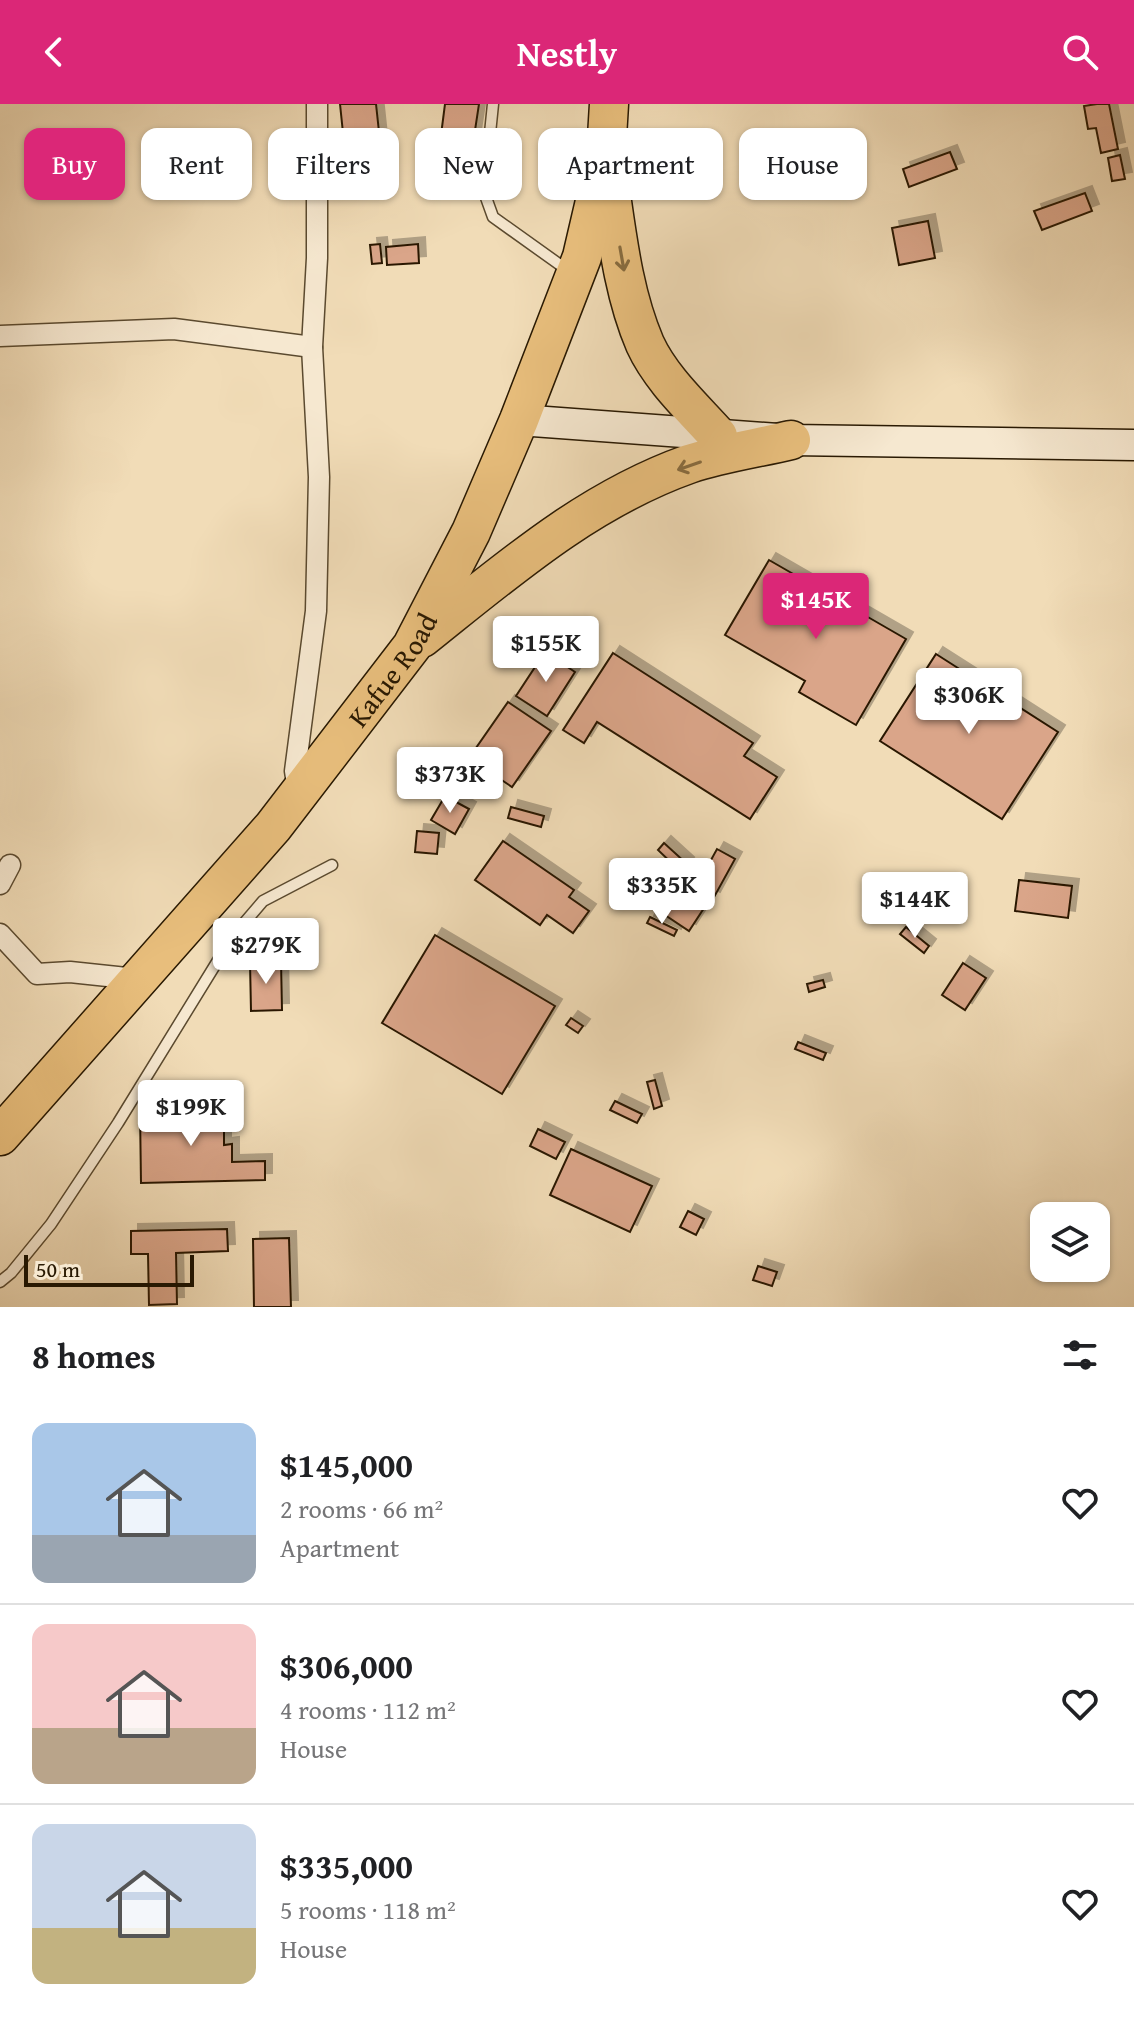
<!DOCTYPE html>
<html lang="en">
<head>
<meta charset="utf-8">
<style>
  body { margin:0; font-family:"Gentium Book Plus",serif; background:#f6f6f6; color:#202124; height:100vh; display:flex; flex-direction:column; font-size:30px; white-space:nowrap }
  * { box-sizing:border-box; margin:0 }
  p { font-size:26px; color:#757577 }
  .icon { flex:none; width:44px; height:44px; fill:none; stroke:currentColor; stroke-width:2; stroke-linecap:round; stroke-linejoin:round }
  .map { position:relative; height:1203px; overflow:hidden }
  .details { display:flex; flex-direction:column; background:#fff; flex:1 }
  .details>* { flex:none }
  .hud { position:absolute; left:24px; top:24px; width:1086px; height:72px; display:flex; gap:16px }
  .fabs { position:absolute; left:1030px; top:1098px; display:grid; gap:16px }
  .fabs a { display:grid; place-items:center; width:80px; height:80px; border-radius:16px; background:#fff; box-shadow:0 2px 6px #0004; font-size:40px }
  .scale { position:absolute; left:24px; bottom:20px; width:170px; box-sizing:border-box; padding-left:8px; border:4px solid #291902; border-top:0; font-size:22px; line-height:28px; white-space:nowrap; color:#291902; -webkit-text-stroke:6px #f6e8d0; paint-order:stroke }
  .price { position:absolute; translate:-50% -68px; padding:0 18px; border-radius:8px; background:#fff; color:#222; font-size:26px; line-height:52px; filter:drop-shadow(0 2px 4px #0008) }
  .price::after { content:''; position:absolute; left:50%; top:48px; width:24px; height:18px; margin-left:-12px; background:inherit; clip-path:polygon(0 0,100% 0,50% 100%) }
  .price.on { background:#db2777; color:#fff }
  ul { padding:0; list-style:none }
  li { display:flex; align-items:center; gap:24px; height:200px; padding:0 32px }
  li+li { border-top:2px solid #e0e0e0 }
  li span { display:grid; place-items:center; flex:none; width:224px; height:160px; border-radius:16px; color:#555 }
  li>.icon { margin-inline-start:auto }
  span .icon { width:96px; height:96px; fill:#fffc; stroke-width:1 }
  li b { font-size:34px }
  h2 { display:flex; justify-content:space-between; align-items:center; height:96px; padding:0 32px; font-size:34px }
  .chip { padding:0 28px; border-radius:16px; background:#fff; box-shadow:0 2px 6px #0004; font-size:28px; line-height:72px }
  .chip.on { background:#db2777; color:#fff }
  header { display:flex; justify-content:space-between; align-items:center; height:104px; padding:0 32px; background:#db2777; color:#fff; font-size:36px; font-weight:600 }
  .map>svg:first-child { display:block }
  .building { fill:#daa589; stroke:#291902; stroke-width:2; filter:url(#shadow) }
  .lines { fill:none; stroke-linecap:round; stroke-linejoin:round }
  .lane-casing { stroke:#5b4a2f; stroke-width:13 }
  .street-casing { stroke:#5b4a2f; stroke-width:23 }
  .secondary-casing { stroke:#291902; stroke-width:33 }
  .highway-casing { stroke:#291902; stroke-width:41 }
  .lane { stroke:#f6e8d0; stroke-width:10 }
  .street { stroke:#f6e8d0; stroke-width:20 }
  .secondary { stroke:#f6e8d0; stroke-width:30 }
  .highway { stroke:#e8be7c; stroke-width:38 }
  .oneway { stroke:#886c3f }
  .labels { text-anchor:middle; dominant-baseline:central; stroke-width:6; stroke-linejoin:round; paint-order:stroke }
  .street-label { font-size:28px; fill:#291902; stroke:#f6e8d0 }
</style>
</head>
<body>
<header><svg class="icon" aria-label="back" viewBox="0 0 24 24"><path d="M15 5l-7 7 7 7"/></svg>Nestly<svg class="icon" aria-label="search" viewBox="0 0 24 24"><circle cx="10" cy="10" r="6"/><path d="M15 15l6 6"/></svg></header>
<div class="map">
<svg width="1134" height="1203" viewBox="0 0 1134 1203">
  <defs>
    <filter id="shadow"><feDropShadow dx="7" dy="-7" stdDeviation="0" flood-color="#0004"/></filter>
  </defs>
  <rect width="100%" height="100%" fill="#f1dcb7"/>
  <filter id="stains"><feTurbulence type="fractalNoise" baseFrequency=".0025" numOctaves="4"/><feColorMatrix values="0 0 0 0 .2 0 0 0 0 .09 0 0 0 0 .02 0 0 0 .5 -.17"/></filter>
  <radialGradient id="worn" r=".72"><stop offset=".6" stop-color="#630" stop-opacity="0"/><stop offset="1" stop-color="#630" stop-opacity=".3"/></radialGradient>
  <g class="building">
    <polygon points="340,0 376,0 385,84 349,87"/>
    <polygon points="445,0 479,0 469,66 437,62"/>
    <polygon points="1097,0 1109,0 1118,45 1101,49 1096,24 1088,25 1084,2"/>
    <polygon points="950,48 957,65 909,83 903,65"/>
    <polygon points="1120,51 1125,75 1112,77 1108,54"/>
    <polygon points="1085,89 1092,107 1042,126 1034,107"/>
    <polygon points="928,117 935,154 899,161 892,124"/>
    <polygon points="380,140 382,159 372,160 370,141"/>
    <polygon points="418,140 419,159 387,161 386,143"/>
    <polygon points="769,456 906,535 856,621 799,588 805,577 725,531"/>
    <polygon points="545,548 575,568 547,612 516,592"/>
    <polygon points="613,549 753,639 744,652 777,673 750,715 597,618 584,639 563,626"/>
    <polygon points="936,550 1058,628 1002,715 880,637"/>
    <polygon points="508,598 551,627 512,683 469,654"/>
    <polygon points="445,692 469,705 455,730 431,716"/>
    <polygon points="511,703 544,712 541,723 508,714"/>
    <polygon points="417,727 439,729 437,750 415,748"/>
    <polygon points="503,737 574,786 569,793 589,807 573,829 547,811 540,821 475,776"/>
    <polygon points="664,739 687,760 680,767 658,746"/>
    <polygon points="717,745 735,755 713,795 695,785"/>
    <polygon points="1019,776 1072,782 1068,814 1015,807"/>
    <polygon points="676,781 706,801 689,827 659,807"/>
    <polygon points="650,813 677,826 674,832 647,819"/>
    <polygon points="906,823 929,842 924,849 900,830"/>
    <polygon points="435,831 555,902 502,990 382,919"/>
    <polygon points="281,857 282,906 251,907 250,858"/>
    <polygon points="963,859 986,874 965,906 942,891"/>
    <polygon points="823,876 825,883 809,888 807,880"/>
    <polygon points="571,914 583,922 578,929 566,921"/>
    <polygon points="798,938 826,949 823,956 795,945"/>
    <polygon points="655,976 662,1002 654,1005 647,978"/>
    <polygon points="615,997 642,1010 637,1019 610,1006"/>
    <polygon points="231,1004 232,1021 224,1021 224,1041 232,1040 232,1058 265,1057 265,1076 141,1079 140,1007"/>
    <polygon points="538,1025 565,1038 556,1055 530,1042"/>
    <polygon points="571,1045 652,1082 630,1128 550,1091"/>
    <polygon points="688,1107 704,1115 696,1131 680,1123"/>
    <polygon points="227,1125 228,1147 176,1149 177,1200 149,1201 148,1150 131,1150 131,1127"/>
    <polygon points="289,1134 291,1203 254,1203 253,1135"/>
    <polygon points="758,1162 777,1168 772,1182 753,1176"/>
  </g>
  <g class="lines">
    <g class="lane-casing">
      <g id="lane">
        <polyline points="493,0 484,88 493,113 570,168"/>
        <polyline points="0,1178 11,1169 51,1120 118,1019 233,832 263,797 332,761"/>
      </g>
    </g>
    <g class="street-casing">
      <g id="street">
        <polyline points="0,232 174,225 312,243"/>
        <polyline points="298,686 295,667 316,507 319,373 312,243 317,154 317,0"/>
        <polyline points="0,780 10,761"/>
        <polyline points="0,830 37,870 70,868 136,875"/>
      </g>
    </g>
    <g class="secondary-casing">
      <polyline id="secondary" points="519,316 791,336 1134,341"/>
    </g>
    <g class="highway-casing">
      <g id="highway">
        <path d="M609,77c8,54 14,112 36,163 16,35 48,64 73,92"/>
        <path d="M422,534c84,-67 165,-138 267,-174 33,-11 69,-16 102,-24"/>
        <path id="s1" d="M0,1032l273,-309 139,-181 59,-114 48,-112 63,-163 24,-103 3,-50"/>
      </g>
    </g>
    <use href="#lane" class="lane"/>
    <use href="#street" class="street"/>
    <use href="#secondary" class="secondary"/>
    <use href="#highway" class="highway"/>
  </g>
  <defs><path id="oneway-shaft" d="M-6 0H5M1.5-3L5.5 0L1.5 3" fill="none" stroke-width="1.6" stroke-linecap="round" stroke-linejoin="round" transform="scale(2)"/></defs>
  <g class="oneway">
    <use href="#oneway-shaft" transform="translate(622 155) rotate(80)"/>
    <use href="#oneway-shaft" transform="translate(689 362) rotate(161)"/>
  </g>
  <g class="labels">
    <g class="street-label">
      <text stroke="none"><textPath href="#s1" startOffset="610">Kafue Road</textPath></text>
    </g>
  </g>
  <rect width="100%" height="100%" filter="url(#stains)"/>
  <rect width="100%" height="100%" fill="url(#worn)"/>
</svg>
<div class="fabs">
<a><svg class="icon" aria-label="layers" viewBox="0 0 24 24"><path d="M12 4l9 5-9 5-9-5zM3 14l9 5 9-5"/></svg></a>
</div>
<div class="scale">50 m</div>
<b class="price on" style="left:816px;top:537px">$145K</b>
<b class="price" style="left:546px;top:580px">$155K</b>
<b class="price" style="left:969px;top:632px">$306K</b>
<b class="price" style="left:450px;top:711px">$373K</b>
<b class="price" style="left:662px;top:822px">$335K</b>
<b class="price" style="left:915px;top:836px">$144K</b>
<b class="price" style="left:266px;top:882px">$279K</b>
<b class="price" style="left:191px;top:1044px">$199K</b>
<div class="hud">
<a class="chip on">Buy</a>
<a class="chip">Rent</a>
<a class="chip">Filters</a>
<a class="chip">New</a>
<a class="chip">Apartment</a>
<a class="chip">House</a>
</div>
</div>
<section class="details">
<h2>8 homes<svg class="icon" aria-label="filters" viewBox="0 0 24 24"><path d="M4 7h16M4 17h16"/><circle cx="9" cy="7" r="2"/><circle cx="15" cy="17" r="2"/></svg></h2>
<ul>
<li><span style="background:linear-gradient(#a9c7e8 70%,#9aa5b1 0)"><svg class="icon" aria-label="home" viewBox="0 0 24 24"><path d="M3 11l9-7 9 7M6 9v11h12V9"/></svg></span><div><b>$145,000</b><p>2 rooms · 66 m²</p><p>Apartment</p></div><svg class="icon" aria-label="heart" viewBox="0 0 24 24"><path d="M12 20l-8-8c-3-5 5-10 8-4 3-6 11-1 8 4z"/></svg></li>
<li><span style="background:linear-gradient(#f6c9c9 65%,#b9a48a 0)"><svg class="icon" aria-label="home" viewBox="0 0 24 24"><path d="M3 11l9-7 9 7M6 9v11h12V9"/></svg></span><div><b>$306,000</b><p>4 rooms · 112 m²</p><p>House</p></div><svg class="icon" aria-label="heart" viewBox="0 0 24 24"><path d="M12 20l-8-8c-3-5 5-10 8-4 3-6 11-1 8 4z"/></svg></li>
<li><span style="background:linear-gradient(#c9d6e8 65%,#c2b280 0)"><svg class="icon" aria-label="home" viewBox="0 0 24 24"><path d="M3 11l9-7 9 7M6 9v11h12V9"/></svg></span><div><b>$335,000</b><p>5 rooms · 118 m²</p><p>House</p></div><svg class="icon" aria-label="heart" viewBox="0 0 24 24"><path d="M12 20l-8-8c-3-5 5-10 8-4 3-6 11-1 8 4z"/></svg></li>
</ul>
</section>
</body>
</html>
